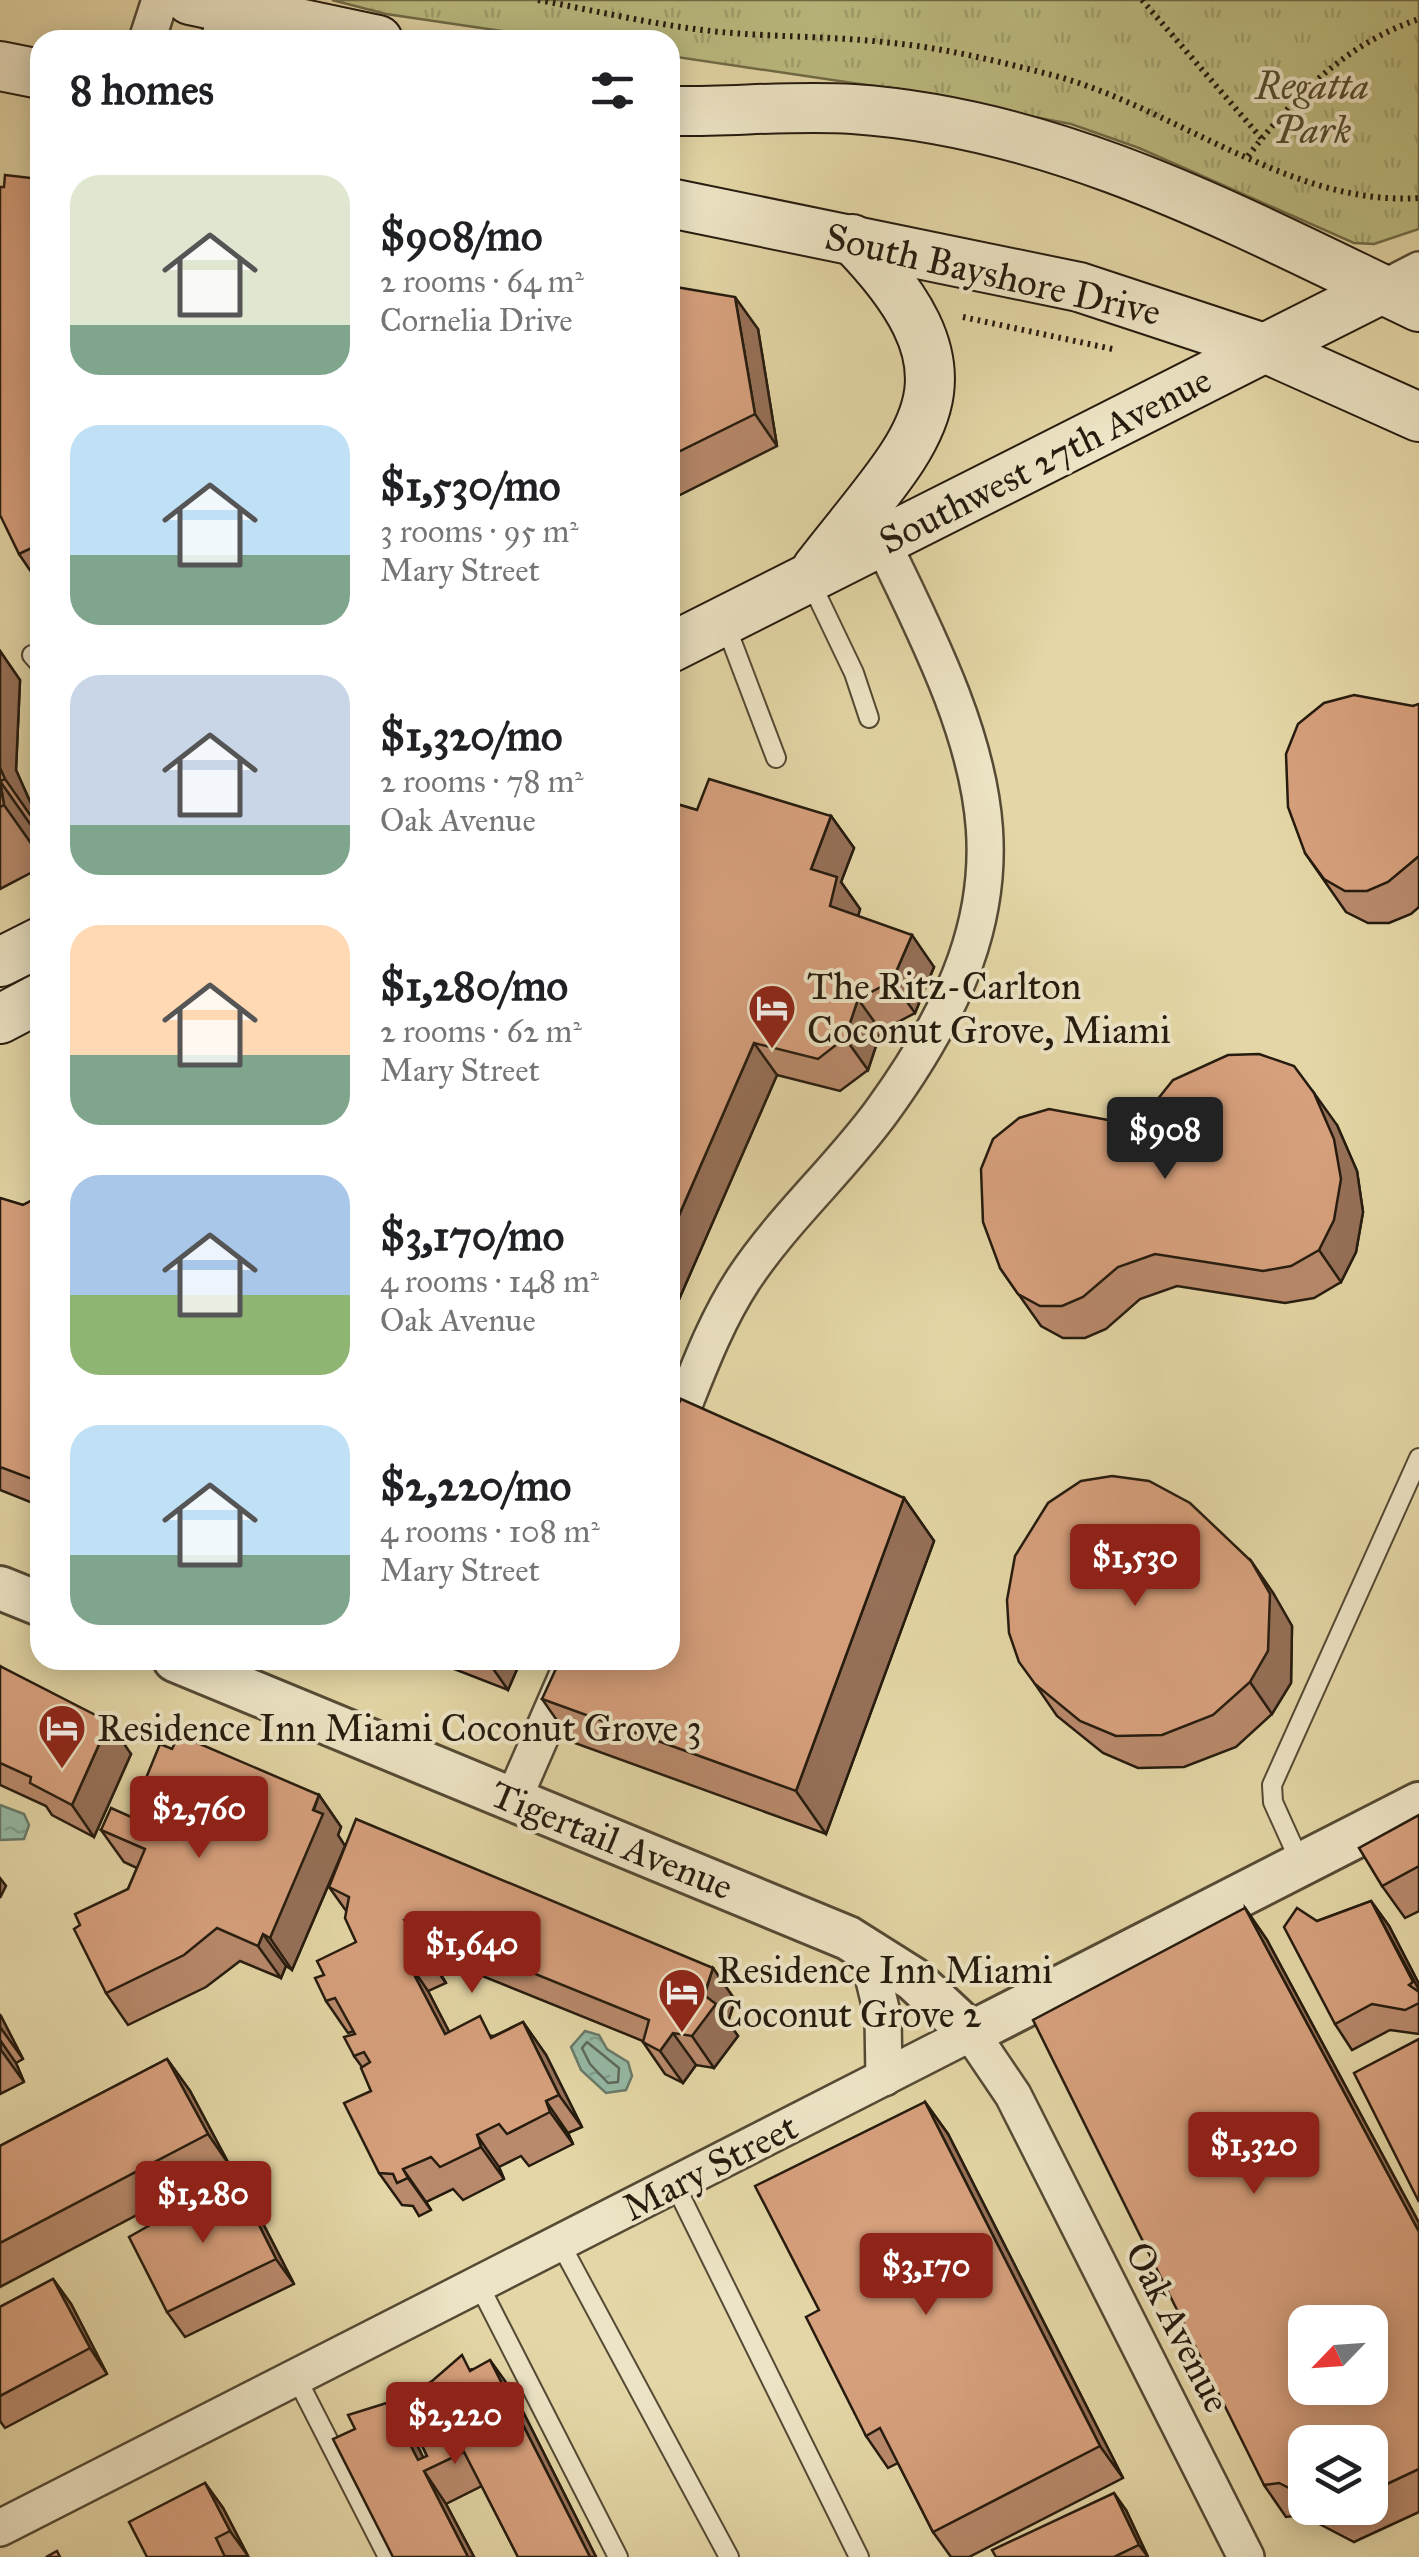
<!DOCTYPE html>
<html lang="en">
<head>
<meta charset="utf-8">
<style>
  body { margin:0; font-family:"IM FELL Great Primer",serif; background:#f6f6f6; color:#202124; height:100vh; display:flex; flex-direction:column; font-size:38px; white-space:nowrap }
  * { box-sizing:border-box; margin:0 }
  p { font-size:32px; color:#757577 }
  .icon { flex:none; width:55px; height:55px; fill:none; stroke:currentColor; stroke-width:2; stroke-linecap:round; stroke-linejoin:round }
  .map { position:relative; flex:1; overflow:hidden }
  .panel { position:absolute; left:30px; top:30px; width:650px; height:1640px; display:flex; flex-direction:column; background:#fff; border-radius:30px; box-shadow:0 5px 25px #0003 }
  .panel>* { flex:none }
  .needle { width:65px; rotate:245deg }
  .buttons { position:absolute; left:1288px; top:2305px; display:grid; gap:20px }
  .buttons a { display:grid; place-items:center; width:100px; height:100px; border-radius:20px; background:#fff; box-shadow:0 5px 25px #0003; font-size:50px }
  .price { position:absolute; translate:-50% -85px; padding:0 22px; border-radius:10px; background:#8f2418; color:#fff; font-size:32px; line-height:65px; filter:drop-shadow(0 2px 5px #0008) }
  .price::after { content:''; position:absolute; left:50%; top:60px; width:30px; height:22px; margin-left:-15px; background:inherit; clip-path:polygon(0 0,100% 0,50% 100%) }
  .price.active { background:#222; color:#fff }
  ul { padding:0; list-style:none }
  li { display:flex; align-items:center; gap:30px; height:250px; padding:0 40px }
  li span { display:grid; place-items:center; flex:none; width:280px; height:200px; border-radius:30px; color:#555 }
  li>.icon { margin-inline-start:auto }
  span .icon { width:120px; height:120px; fill:#fffc; stroke-width:1 }
  li b { font-size:42px }
  h2 { display:flex; justify-content:space-between; align-items:center; height:120px; padding:0 40px; font-size:42px }
  .map>svg:first-child { display:block }
  .grass { fill:url(#grass-tufts); stroke:#706c48; stroke-width:2.5 }
  .water { fill:url(#water-ripples); stroke:#687a69; stroke-width:2.5 }
  .lines { fill:none; stroke-linecap:round; stroke-linejoin:round }
  .shore { stroke:#5d6a5a; stroke-width:2.5 }
  .service-casing { stroke:#554a34; stroke-width:22 }
  .minor-casing { stroke:#554a34; stroke-width:40 }
  .tertiary-casing { stroke:#554a34; stroke-width:48 }
  .secondary-casing { stroke:#251b0e; stroke-width:52 }
  .path { stroke:#251b0e; stroke-width:6; stroke-dasharray:2.5 5; stroke-linecap:butt }
  .service { stroke:#ede4c5; stroke-width:18 }
  .minor { stroke:#ede4c5; stroke-width:35 }
  .tertiary { stroke:#ede4c5; stroke-width:42 }
  .secondary { stroke:#ede4c5; stroke-width:48 }
  .wall { fill:#b98a6c; stroke:#251b0e; stroke-width:2.5; fill-rule:evenodd }
  .shaded-wall { fill:#967058; stroke:#251b0e; stroke-width:2.5 }
  .building { fill:#d7a07d; stroke:#251b0e; stroke-width:2.5; fill-rule:evenodd }
  .labels { text-anchor:middle; dominant-baseline:central; stroke-width:8; stroke-linejoin:round; paint-order:stroke }
  .park-label { font-size:38px; font-style:italic; fill:#524b30; stroke:#ede4c5 }
  .street-label { font-size:38px; fill:#251b0e; stroke:#ede4c5 }
  .poi-label { font-size:38px; fill:#251b0e; stroke:#ede4c5; text-anchor:start }
</style>
</head>
<body>
<div class="map">
<svg width="1419" height="2557" viewBox="0 0 1419 2557">
  <defs>
    <pattern id="grass-tufts" width="24" height="20" patternUnits="userSpaceOnUse" patternTransform="scale(2.5)"><rect width="24" height="20" fill="#bcbc81"/><path d="M3 7l-1-3M5 7V3M7 7l1-3M15 17l-1-3M17 17v-4M19 17l1-3" fill="none" stroke="#a1a16e"/></pattern>
    <pattern id="water-ripples" width="26" height="14" patternUnits="userSpaceOnUse" patternTransform="scale(2.5)"><rect width="26" height="14" fill="#95b9a5"/><path d="M2 4q2-2 4 0t4 0M15 11q2-2 4 0t4 0" fill="none" stroke="#809e8d"/></pattern>
  </defs>
  <rect width="100%" height="100%" fill="#e4d6a6"/>
  <filter id="stains"><feTurbulence type="fractalNoise" baseFrequency=".002" numOctaves="4"/><feColorMatrix values="0 0 0 0 .2 0 0 0 0 .09 0 0 0 0 .02 0 0 0 .5 -.17"/></filter>
  <radialGradient id="worn" r=".72"><stop offset=".6" stop-color="#630" stop-opacity="0"/><stop offset="1" stop-color="#630" stop-opacity=".3"/></radialGradient>
  <polygon class="grass" points="332,0 1419,0 1419,229 1374,244 1354,243 1139,148 1071,124 873,86 670,56 670,40 563,40 386,14"/>
  <g class="water">
    <polygon points="0,1805 24,1814 29,1825 24,1839 0,1840"/>
    <polygon points="585,2031 599,2035 607,2049 628,2062 632,2076 626,2090 606,2093 581,2070 571,2047"/>
  </g>
  <g class="lines">
    <polygon class="shore" points="587,2042 619,2068 618,2082 608,2083 590,2064 582,2048"/>
    <g class="service-casing">
      <g id="service">
        <polyline points="810,581 854,673 869,718"/>
        <polyline points="724,621 776,758"/>
        <polyline points="32,655 40,664"/>
        <polyline points="1301,1864 1273,1802 1272,1785 1419,1458"/>
        <polyline points="675,2185 859,2557"/>
        <polyline points="560,2243 729,2557"/>
        <polyline points="479,2285 618,2557"/>
        <polyline points="296,2377 388,2557"/>
      </g>
    </g>
    <g class="minor-casing">
      <g id="minor">
        <polyline points="147,40 160,0"/>
        <polyline points="219,40 230,0"/>
        <polyline points="1382,289 1419,270"/>
        <path d="M670,1439c23,-54 41,-110 73,-159 40,-61 96,-110 139,-169 161,-222 112,-342 0,-569"/>
        <polyline points="513,1800 574,1660"/>
        <polyline points="866,1947 883,2017 884,2078"/>
        <polyline points="0,2528 971,2033 1013,2095 1246,2557"/>
      </g>
    </g>
    <g class="tertiary-casing">
      <g id="tertiary">
        <polyline points="0,1588 40,1604"/>
        <polyline points="175,1660 848,1938 913,1979 971,2033 1419,1804"/>
      </g>
    </g>
    <g class="secondary-casing">
      <g id="secondary">
        <polyline points="190,0 378,40"/>
        <polyline points="0,66 40,74"/>
        <path d="M670,111c61,1 123,-6 183,-2 205,14 384,111 566,198"/>
        <polyline points="670,203 1079,287 1267,349 1419,417"/>
        <path d="M817,568c102,-132 176,-184 35,-329"/>
        <polyline points="670,648 1382,289"/>
        <polyline points="0,962 40,942"/>
        <polyline points="0,1019 40,998"/>
      </g>
    </g>
    <g class="path">
      <path d="M538,0c53,10 105,22 157,29 65,9 132,6 197,14 52,5 105,18 156,31 122,30 242,133 371,124"/>
      <polyline points="1142,0 1262,139"/>
      <path d="M1248,156c47,-60 97,-112 171,-137"/>
      <polyline points="963,317 1117,350"/>
    </g>
    <use href="#service" class="service"/>
    <use href="#minor" class="minor"/>
    <use href="#tertiary" class="tertiary"/>
    <use href="#secondary" class="secondary"/>
  </g>
  <g class="wall">
    <polygon points="40,179 40,585 19,554 4,187"/>
    <polygon points="670,286 758,329 777,446 670,500"/>
    <polygon points="0,651 20,680 16,770 40,824 40,868 0,889"/>
    <polygon points="1419,704 1419,907 1411,914 1389,923 1368,923 1346,912 1305,853 1413,706"/>
    <polygon points="670,802 697,810 831,816 854,848 841,882 860,909 858,916 934,967 915,1013 881,1031 868,1070 840,1091 777,1075 670,1320"/>
    <polygon points="1108,1120 1337,1125 1357,1171 1363,1212 1356,1252 1341,1282 1314,1298 1285,1303 1177,1286 1140,1299 1106,1329 1085,1338 1063,1338 1041,1326 1000,1268"/>
    <polygon points="40,1196 40,1506 0,1490 0,1198 23,1205"/>
    <polygon points="904,1498 934,1541 826,1834 572,1742 542,1699"/>
    <polygon points="1251,1561 1273,1593 1292,1626 1291,1683 1272,1714 1236,1747 1184,1767 1138,1768 1103,1753 1057,1716 1035,1684"/>
    <polygon points="431,1660 521,1660 508,1690"/>
    <polygon points="0,1666 131,1754 94,1837 52,1815 46,1806 0,1785"/>
    <polygon points="172,1749 319,1795 341,1827 338,1835 345,1846 713,1968 735,2000 728,2022 738,2036 714,2068 696,2065 683,2083 665,2074 643,2042 643,2041 428,1954 446,1983 428,1991 449,2032 494,2036 523,2022 546,2055 582,2127 568,2133 573,2144 529,2166 521,2156 499,2167 504,2179 463,2200 453,2189 426,2202 431,2210 419,2216 413,2206 402,2205 379,2173 371,2091 362,2067 354,2056 355,2034 354,2031 348,2033 326,2001 324,1975 356,1942 347,1912 329,1887 344,1849 292,1970 286,1966 281,1978 240,1961 206,1987 128,2025 106,1993 128,1889 137,1868 124,1862 101,1830 147,1824 149,1818 141,1806 146,1795 142,1788"/>
    <polygon points="1419,1815 1419,1911 1405,1918 1382,1886"/>
    <polygon points="1371,1901 1389,1926 1419,1984 1419,2034 1390,2030 1352,2050 1335,2024 1317,1921"/>
    <path d="M1245,1908l22,32 152,283v289l-65,30 -52,-27 -16,2 -22,-32zM1305,2442h65v66h-65z"/>
    <polygon points="0,2015 23,2059 16,2063 24,2082 0,2094"/>
    <polygon points="167,2059 190,2091 230,2166 0,2287 0,2146"/>
    <polygon points="925,2102 948,2134 1123,2478 969,2557 951,2557 933,2532 898,2463 888,2468 866,2436 819,2310"/>
    <polygon points="235,2177 252,2202 294,2284 185,2337 167,2312"/>
    <polygon points="53,2279 71,2304 107,2374 5,2428 0,2421 0,2307"/>
    <path d="M472,2369l41,23 83,165h-78l-36,-71 -36,18 28,53h-81l-38,-128 38,-28 38,-19zM452,2426l7,14 -6,3 -9,-13zM421,2443l6,13 -4,2 -6,-13z"/>
    <polygon points="205,2483 223,2508 248,2556 147,2557"/>
    <polygon points="1126,2510 1148,2557 996,2557"/>
  </g>
  <g class="shaded-wall">
    <polygon points="735,297 758,329 777,446 755,414"/>
    <polygon points="0,651 20,680 16,770 40,824 40,829 5,779 0,768"/>
    <polygon points="0,781 40,838 40,856 4,805"/>
    <polygon points="831,816 854,848 841,882 860,909 852,938 830,906 811,869"/>
    <polygon points="912,935 934,967 915,1013 892,981"/>
    <polygon points="858,999 881,1031 868,1070 845,1038"/>
    <polygon points="754,1043 777,1075 670,1320 670,1236"/>
    <polygon points="1314,1093 1337,1125 1357,1171 1363,1212 1356,1252 1341,1282 1319,1250"/>
    <polygon points="904,1498 934,1541 826,1834 796,1791"/>
    <polygon points="1251,1561 1273,1593 1292,1626 1291,1683 1272,1714 1250,1682"/>
    <polygon points="487,1660 521,1660 508,1690"/>
    <polygon points="109,1722 131,1754 94,1837 72,1805"/>
    <polygon points="319,1795 341,1827 338,1835 345,1846 292,1970 270,1938"/>
    <polygon points="0,1878 6,1886 0,1898"/>
    <polygon points="1371,1901 1389,1926 1419,1984 1419,1990"/>
    <polygon points="1245,1908 1267,1940 1419,2223 1419,2232"/>
    <polygon points="405,1921 428,1954 446,1983 423,1951"/>
    <polygon points="263,1934 286,1966 281,1978 258,1946"/>
    <polygon points="406,1959 428,1991 467,2066 445,2034"/>
    <polygon points="713,1968 735,2000 728,2022 738,2036 714,2068 692,2036"/>
    <polygon points="0,2015 1,2016 23,2059 0,2027"/>
    <polygon points="523,2022 546,2055 582,2127 559,2095"/>
    <polygon points="673,2033 696,2065 683,2083 660,2051"/>
    <polygon points="0,2040 16,2063 24,2082 1,2050"/>
    <polygon points="167,2059 190,2091 230,2166 208,2134"/>
    <polygon points="546,2101 568,2133 573,2144 550,2112"/>
    <polygon points="925,2102 948,2134 1123,2478 1100,2446"/>
    <polygon points="477,2135 499,2167 504,2179 481,2147"/>
    <polygon points="403,2169 426,2202 431,2210 408,2178"/>
    <polygon points="235,2177 252,2202 294,2284 276,2259"/>
    <polygon points="53,2279 71,2304 107,2374 90,2348"/>
    <polygon points="490,2360 513,2392 596,2557 590,2557"/>
    <polygon points="394,2413 417,2445 429,2469 418,2460"/>
    <polygon points="438,2421 461,2454 449,2445"/>
    <polygon points="424,2471 446,2504 474,2557 468,2557"/>
    <polygon points="205,2483 223,2508 248,2556 230,2531"/>
    <polygon points="1114,2493 1126,2510 1148,2557 1139,2545"/>
  </g>
  <g class="building">
    <polygon points="5,175 40,179 40,544 19,554 0,515 0,187 4,187"/>
    <polygon points="670,286 735,297 755,414 670,456"/>
    <polygon points="1354,695 1413,706 1419,704 1419,856 1388,882 1367,891 1345,891 1324,879 1305,853 1288,807 1286,754 1298,724 1324,703"/>
    <polygon points="0,768 5,779 0,781 4,805 0,807"/>
    <polygon points="709,779 831,816 811,869 837,877 830,906 912,935 892,981 858,999 845,1038 818,1059 754,1043 670,1236 670,802 697,810"/>
    <polygon points="1259,1054 1294,1066 1314,1093 1334,1139 1341,1179 1334,1220 1319,1250 1291,1266 1263,1271 1155,1254 1118,1267 1083,1297 1062,1306 1040,1306 1018,1294 1000,1268 983,1222 981,1169 993,1139 1019,1118 1049,1109 1108,1120 1133,1114 1157,1100 1173,1080 1228,1055"/>
    <polygon points="40,1196 40,1482 0,1467 0,1198 23,1205"/>
    <polygon points="681,1399 904,1498 796,1791 542,1699 560,1660 670,1660 670,1422"/>
    <polygon points="1112,1476 1149,1481 1190,1503 1251,1561 1270,1594 1268,1651 1250,1682 1213,1715 1162,1735 1116,1736 1080,1721 1035,1684 1019,1662 1009,1633 1007,1600 1015,1556 1048,1503 1081,1481"/>
    <polygon points="0,1666 109,1722 72,1805 30,1783 31,1777 0,1763"/>
    <polygon points="179,1735 319,1795 313,1810 323,1814 270,1938 263,1934 258,1946 217,1928 184,1955 106,1993 74,1929 80,1925 75,1914 128,1889 145,1849 101,1830 111,1808 147,1824 152,1811 141,1806 148,1791 142,1788 160,1744 172,1749"/>
    <polygon points="1419,1815 1419,1866 1382,1886 1359,1848"/>
    <polygon points="356,1819 713,1968 704,1995 716,2004 692,2036 673,2033 660,2051 643,2042 649,2020 405,1921 423,1951 406,1959 445,2034 480,2016 491,2038 523,2022 559,2095 546,2101 550,2112 507,2134 499,2124 477,2135 481,2147 440,2167 431,2157 403,2169 408,2178 397,2183 393,2174 379,2173 344,2103 371,2091 361,2068 370,2062 364,2052 354,2056 344,2037 355,2034 335,1998 326,2001 315,1978 324,1975 317,1961 356,1942 345,1918 349,1897 329,1887"/>
    <polygon points="1371,1901 1413,1982 1409,1985 1419,1992 1419,2003 1405,2010 1372,2004 1335,2024 1284,1927 1297,1908 1317,1921"/>
    <path d="M1245,1908l174,324v237l-49,23v-50h-65v54l-26,-13 -15,2 -231,-465zM1305,2322h65v66h-65z"/>
    <polygon points="1419,2039 1419,2202 1354,2073"/>
    <polygon points="167,2059 208,2134 0,2243 0,2146"/>
    <polygon points="925,2102 1100,2446 933,2532 880,2428 866,2436 806,2317 819,2310 755,2186"/>
    <polygon points="235,2177 276,2259 167,2312 129,2237"/>
    <polygon points="53,2279 90,2348 0,2396 0,2307"/>
    <path d="M462,2355l8,16 20,-11 100,197h-72l-54,-105 -40,19 44,86h-75l-60,-118 22,-10 -7,-14 45,-14 38,-19zM436,2391l23,49 -10,5 -11,-24 -23,10 12,25 -9,4 -24,-47z"/>
    <polygon points="205,2483 230,2531 216,2538 225,2557 147,2557 129,2522"/>
    <polygon points="1114,2493 1139,2545 1114,2557 996,2557 992,2550"/>
    <polygon points="57,2551 60,2557 46,2557"/>
  </g>
  <defs>
    <g id="hotel-pin" transform="scale(2.5)"><path d="M0 17L-7.5 6A9.5 9.5 0 1 1 7.5 6Z" fill="#8f2418" stroke="#ede4c5"/><path d="M-6-4.5h1.5V1H6V5H4.5V3h-9V5H-6ZM-4 0a1.8 1.8 0 1 1 3.6 0ZM.5 0V-2.5h3Q6-2.5 6 0Z" fill="#fff"/></g>
  </defs>
  <g fill-rule="evenodd">
    <use href="#hotel-pin" x="772" y="1008"/>
    <use href="#hotel-pin" x="62" y="1728"/>
    <use href="#hotel-pin" x="682" y="1992"/>
  </g>
  <g class="labels">
    <g class="park-label">
      <text x="1312" y="86">Regatta<tspan x="1312" dy="44">Park</tspan></text>
    </g>
    <g class="street-label">
      <text transform="translate(993 274) rotate(13)">South Bayshore Drive</text>
      <text transform="translate(1045 460) rotate(-27)">Southwest 27th Avenue</text>
      <text transform="translate(612 1840) rotate(22)">Tigertail Avenue</text>
      <text transform="translate(710 2167) rotate(-27)">Mary Street</text>
      <text transform="translate(1178 2327) rotate(63)">Oak Avenue</text>
    </g>
    <g class="poi-label">
      <text x="807" y="986">The Ritz-Carlton<tspan x="807" dy="44">Coconut Grove, Miami</tspan></text>
      <text x="97" y="1728">Residence Inn Miami Coconut Grove 3</text>
      <text x="717" y="1970">Residence Inn Miami<tspan x="717" dy="44">Coconut Grove 2</tspan></text>
    </g>
  </g>
  <rect width="100%" height="100%" filter="url(#stains)"/>
  <rect width="100%" height="100%" fill="url(#worn)"/>
</svg>
<div class="buttons">
<a><svg class="needle" viewBox="-14 -14 28 28"><path d="M0-13l5 13h-10z" fill="#e53935"/><path d="M0 13l5-13h-10z" fill="#757577"/></svg></a>
<a><svg class="icon" aria-label="layers" viewBox="0 0 24 24"><path d="M12 4l9 5-9 5-9-5zM3 14l9 5 9-5"/></svg></a>
</div>
<b class="price active" style="left:1165px;top:1182px">$908</b>
<b class="price" style="left:1135px;top:1609px">$1,530</b>
<b class="price" style="left:199px;top:1861px">$2,760</b>
<b class="price" style="left:472px;top:1996px">$1,640</b>
<b class="price" style="left:1254px;top:2197px">$1,320</b>
<b class="price" style="left:203px;top:2246px">$1,280</b>
<b class="price" style="left:926px;top:2318px">$3,170</b>
<b class="price" style="left:455px;top:2467px">$2,220</b>
<section class="panel">
<h2>8 homes<svg class="icon" aria-label="filters" viewBox="0 0 24 24"><path d="M4 7h16M4 17h16"/><circle cx="9" cy="7" r="2"/><circle cx="15" cy="17" r="2"/></svg></h2>
<ul>
<li><span style="background:linear-gradient(#dfe7d0 75%,#7fa58c 0)"><svg class="icon" aria-label="home" viewBox="0 0 24 24"><path d="M3 11l9-7 9 7M6 9v11h12V9"/></svg></span><div><b>$908/mo</b><p>2 rooms · 64 m²</p><p>Cornelia Drive</p></div></li>
<li><span style="background:linear-gradient(#bfe0f5 65%,#7fa58c 0)"><svg class="icon" aria-label="home" viewBox="0 0 24 24"><path d="M3 11l9-7 9 7M6 9v11h12V9"/></svg></span><div><b>$1,530/mo</b><p>3 rooms · 95 m²</p><p>Mary Street</p></div></li>
<li><span style="background:linear-gradient(#c9d6e8 75%,#7fa58c 0)"><svg class="icon" aria-label="home" viewBox="0 0 24 24"><path d="M3 11l9-7 9 7M6 9v11h12V9"/></svg></span><div><b>$1,320/mo</b><p>2 rooms · 78 m²</p><p>Oak Avenue</p></div></li>
<li><span style="background:linear-gradient(#ffd9b3 65%,#7fa58c 0)"><svg class="icon" aria-label="home" viewBox="0 0 24 24"><path d="M3 11l9-7 9 7M6 9v11h12V9"/></svg></span><div><b>$1,280/mo</b><p>2 rooms · 62 m²</p><p>Mary Street</p></div></li>
<li><span style="background:linear-gradient(#a9c7e8 60%,#8fb573 0)"><svg class="icon" aria-label="home" viewBox="0 0 24 24"><path d="M3 11l9-7 9 7M6 9v11h12V9"/></svg></span><div><b>$3,170/mo</b><p>4 rooms · 148 m²</p><p>Oak Avenue</p></div></li>
<li><span style="background:linear-gradient(#bfe0f5 65%,#7fa58c 0)"><svg class="icon" aria-label="home" viewBox="0 0 24 24"><path d="M3 11l9-7 9 7M6 9v11h12V9"/></svg></span><div><b>$2,220/mo</b><p>4 rooms · 108 m²</p><p>Mary Street</p></div></li>
</ul>
</section>
</div>
</body>
</html>
